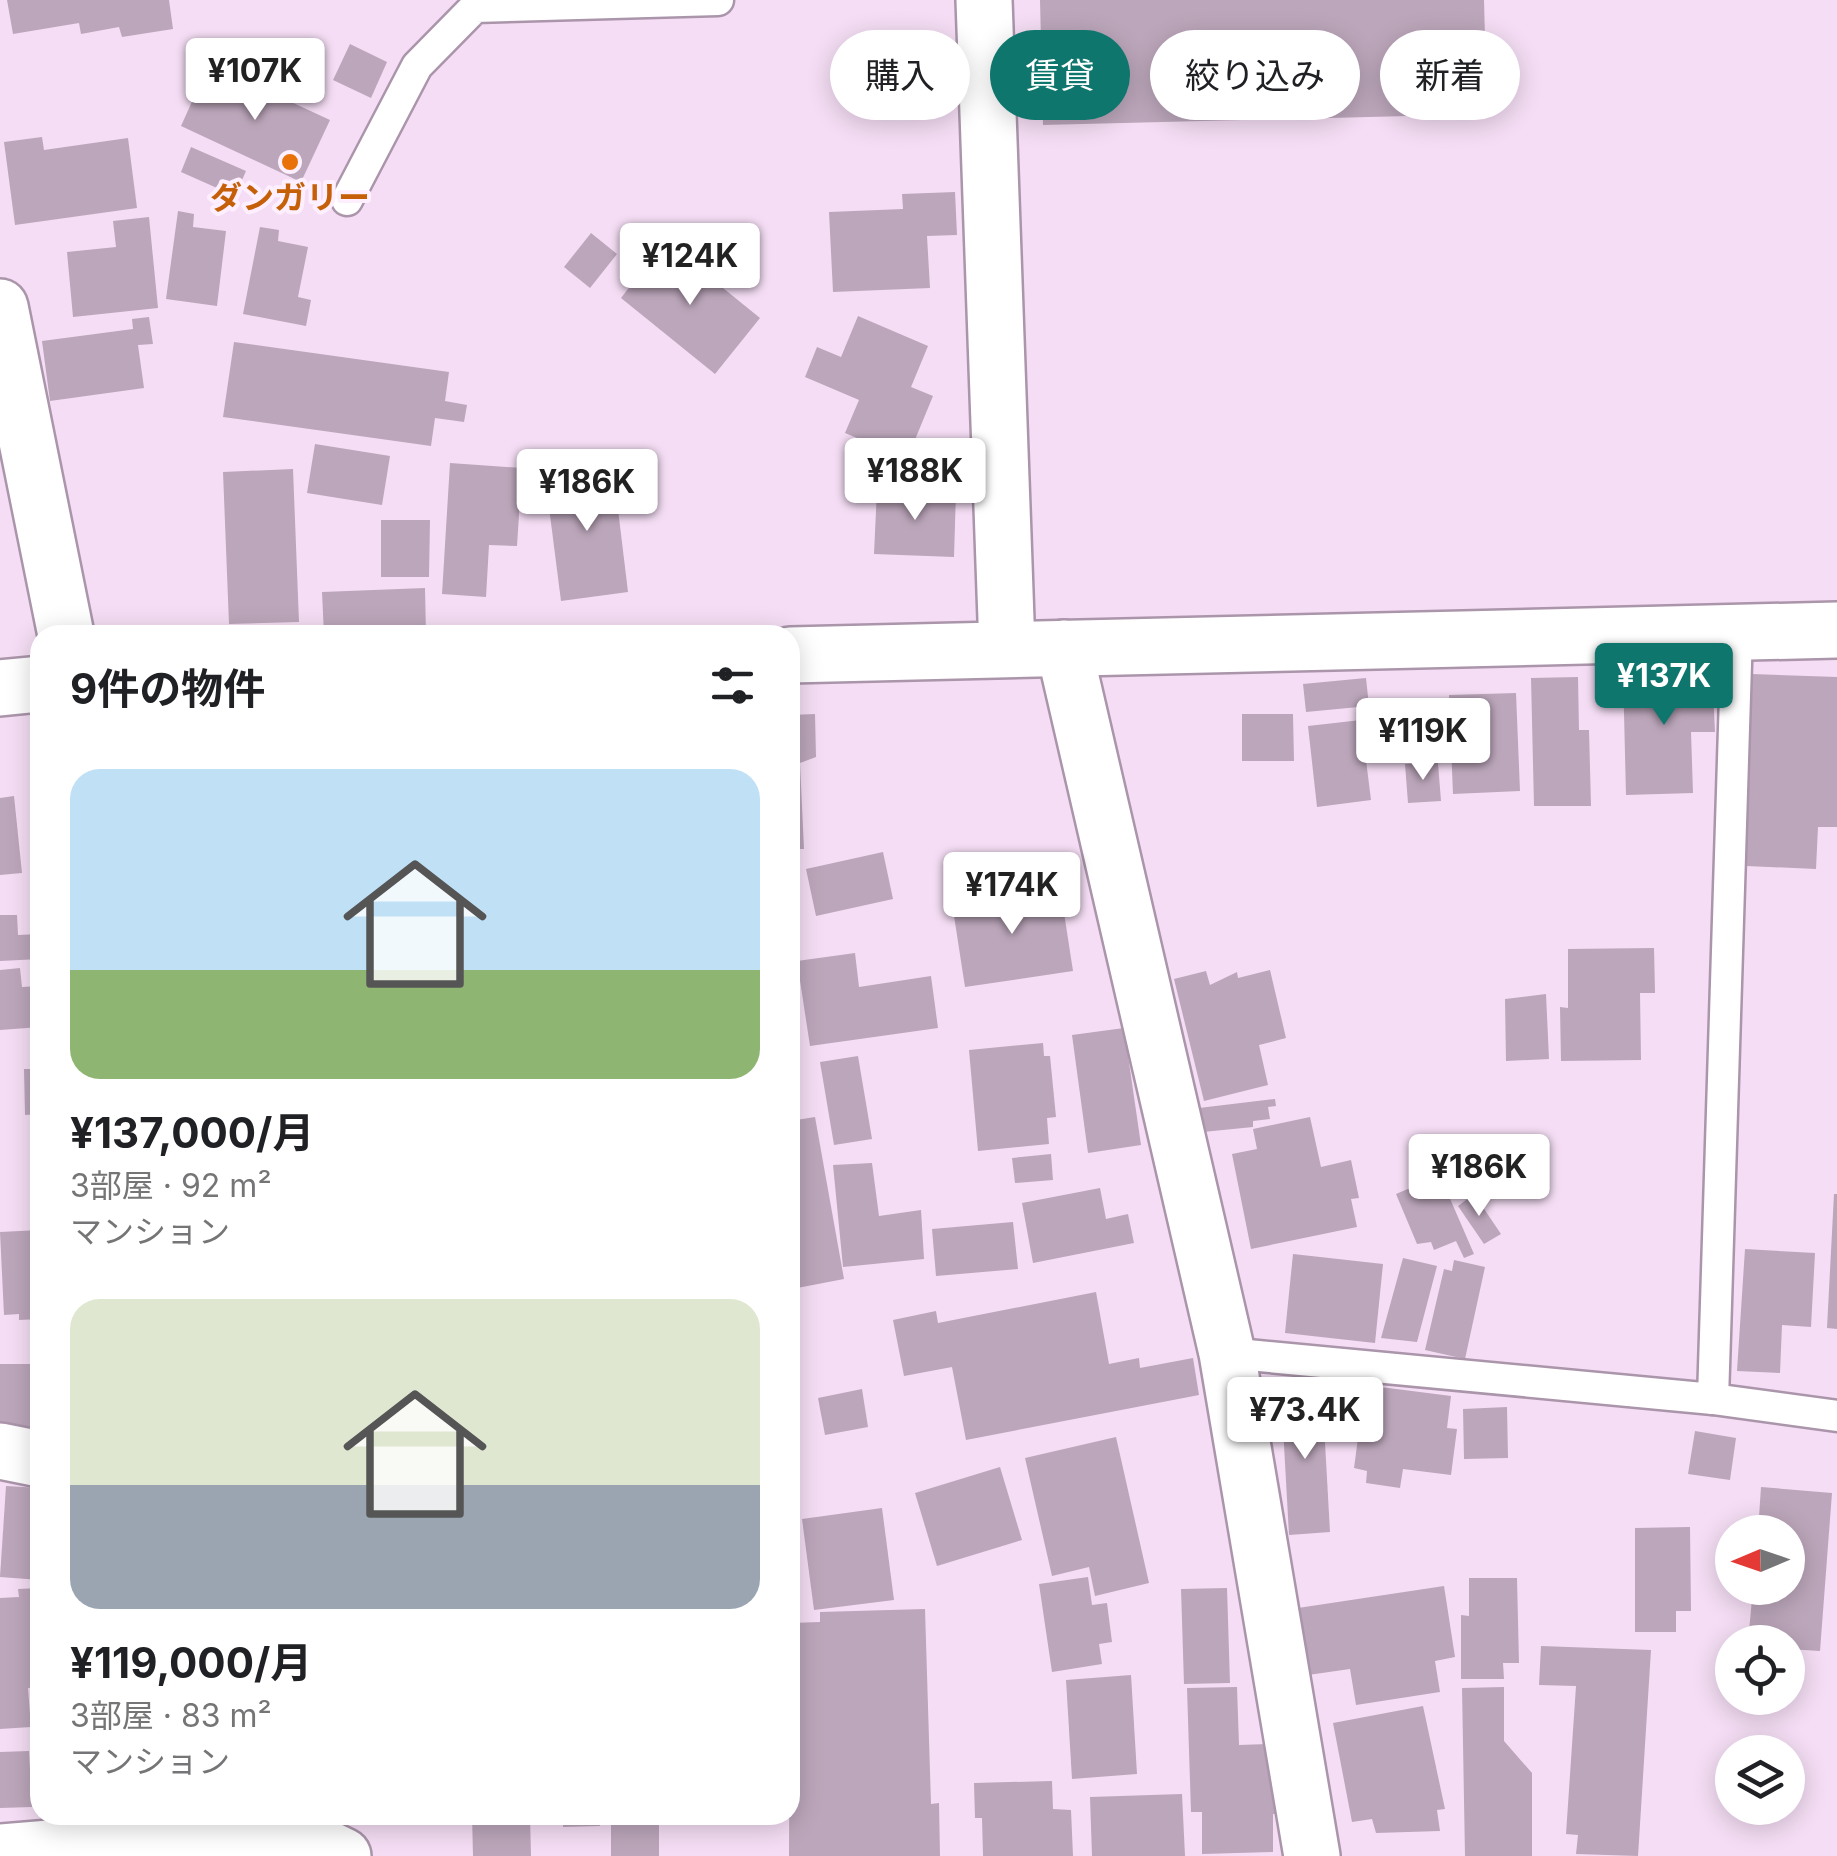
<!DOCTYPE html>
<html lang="ja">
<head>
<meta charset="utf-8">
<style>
  body { margin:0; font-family:Inter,"Noto Sans JP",sans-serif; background:#f6f6f6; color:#202124; height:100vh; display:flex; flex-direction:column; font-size:38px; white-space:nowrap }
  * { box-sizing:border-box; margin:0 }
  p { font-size:32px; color:#757577 }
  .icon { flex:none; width:55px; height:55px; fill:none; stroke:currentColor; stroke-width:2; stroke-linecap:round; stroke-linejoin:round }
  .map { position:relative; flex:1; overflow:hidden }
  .panel { position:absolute; left:30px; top:625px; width:770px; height:1200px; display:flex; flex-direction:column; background:#fff; border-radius:30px; box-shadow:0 5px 25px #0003 }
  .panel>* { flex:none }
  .banner { position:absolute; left:830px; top:30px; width:855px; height:90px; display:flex; gap:20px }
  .needle { width:65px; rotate:268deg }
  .buttons { position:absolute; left:1715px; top:1515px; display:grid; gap:20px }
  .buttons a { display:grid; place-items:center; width:90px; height:90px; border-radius:50%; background:#fff; box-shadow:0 5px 25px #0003; font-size:50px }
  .price { position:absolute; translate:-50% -85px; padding:0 22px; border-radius:10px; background:#fff; color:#222; font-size:32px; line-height:65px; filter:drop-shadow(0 2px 5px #0008) }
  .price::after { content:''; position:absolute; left:50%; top:60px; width:30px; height:22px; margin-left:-15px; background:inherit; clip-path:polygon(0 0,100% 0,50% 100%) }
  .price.on { background:#0f766e; color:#fff }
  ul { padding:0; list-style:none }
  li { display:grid; align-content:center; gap:20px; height:530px; padding:0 40px }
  li span { display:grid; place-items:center; height:310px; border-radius:30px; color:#555 }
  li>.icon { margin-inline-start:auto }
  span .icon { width:180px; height:180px; fill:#fffc; stroke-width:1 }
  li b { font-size:42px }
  h2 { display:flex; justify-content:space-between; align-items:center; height:120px; padding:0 40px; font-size:42px }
  .tag { padding:0 35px; border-radius:45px; background:#fff; box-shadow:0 5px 25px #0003; font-size:35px; line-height:90px }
  .tag.on { background:#0f766e; color:#fff }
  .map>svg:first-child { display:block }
  .building { fill:#bca6bb }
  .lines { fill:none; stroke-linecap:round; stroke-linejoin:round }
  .service-casing { stroke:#aa95aa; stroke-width:35 }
  .minor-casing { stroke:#aa95aa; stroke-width:60 }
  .primary-casing { stroke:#aa95aa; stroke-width:60 }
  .service { stroke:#fff; stroke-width:30 }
  .minor { stroke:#fff; stroke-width:55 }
  .primary { stroke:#fff; stroke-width:55 }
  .food-dot { fill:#e8710a; stroke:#fdeffd; stroke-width:4 }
  .labels { text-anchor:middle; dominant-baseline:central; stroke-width:8; stroke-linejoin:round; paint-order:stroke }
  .food-label { font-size:32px; font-weight:bold; fill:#c56008; stroke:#fdeffd }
</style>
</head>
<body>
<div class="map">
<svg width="1837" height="1856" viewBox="0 0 1837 1856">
  <rect width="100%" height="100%" fill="#f5def5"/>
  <g class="building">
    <polygon points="7,0 169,0 173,29 122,37 119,27 81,34 79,23 13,34"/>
    <polygon points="1040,0 1484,0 1487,114 1043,125"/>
    <polygon points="350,44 387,62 371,98 333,80"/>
    <polygon points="209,64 330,120 301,182 181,126"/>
    <polygon points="42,137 44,150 128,138 137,208 15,225 4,142"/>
    <polygon points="191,147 246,171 235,196 181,172"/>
    <polygon points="955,192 957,235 927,236 930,288 833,292 829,212 903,209 902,194"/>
    <polygon points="178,211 194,214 193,227 226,231 217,306 166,299"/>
    <polygon points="149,217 158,308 73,317 67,252 116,247 113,221"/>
    <polygon points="260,227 279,230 278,241 308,247 298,297 311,300 306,326 243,314"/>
    <polygon points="591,233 617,254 590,288 564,267"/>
    <polygon points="665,241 760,318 715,374 621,298"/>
    <polygon points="858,316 928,346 911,387 933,396 907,459 845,433 859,400 805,377 817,347 841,357"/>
    <polygon points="149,317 153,344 138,345 144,388 50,401 42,341 133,329 132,319"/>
    <polygon points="234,342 449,372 445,401 467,405 464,422 435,418 431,446 223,417"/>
    <polygon points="315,444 390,456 382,505 307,493"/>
    <polygon points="450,463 522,468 517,546 489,545 486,597 442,594"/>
    <polygon points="613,468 628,592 561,601 545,476"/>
    <polygon points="293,469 299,622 229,624 223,472"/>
    <polygon points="877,489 956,491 954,557 874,554"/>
    <polygon points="381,520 430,520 429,577 381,577"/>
    <polygon points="425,588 426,634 324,635 322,592"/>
    <polygon points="1712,670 1715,732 1691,732 1693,793 1626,795 1623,672"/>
    <polygon points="1752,674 1837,677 1837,827 1818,827 1816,869 1746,866"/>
    <polygon points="1578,677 1579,730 1589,730 1591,806 1534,806 1531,678"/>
    <polygon points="1366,678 1369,706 1306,712 1303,684"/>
    <polygon points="1516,693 1520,791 1453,794 1449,695"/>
    <polygon points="815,714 816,757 800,763 804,849 790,849 790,715"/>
    <polygon points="1242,714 1293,714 1294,761 1242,761"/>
    <polygon points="1361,720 1371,800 1317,807 1308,726"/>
    <polygon points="1438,763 1441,801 1408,803 1405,764"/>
    <polygon points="14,796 22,873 0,875 0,798"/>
    <polygon points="883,852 893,899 816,916 806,869"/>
    <polygon points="1060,887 1073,971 965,987 952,903"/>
    <polygon points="0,915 17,915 18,935 40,934 40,959 0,961"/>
    <polygon points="1654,948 1655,993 1640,993 1641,1060 1561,1061 1560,1007 1568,1008 1568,949"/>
    <polygon points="855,953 859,987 931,976 938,1028 810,1046 797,961"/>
    <polygon points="20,968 22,987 40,986 40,1027 0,1030 0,970"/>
    <polygon points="1270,970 1286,1038 1259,1045 1268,1085 1204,1101 1174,979 1206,971 1210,985 1237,972 1238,978"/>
    <polygon points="1546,994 1549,1059 1506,1061 1505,999"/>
    <polygon points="1124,1028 1141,1145 1088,1153 1072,1035"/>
    <polygon points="1043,1043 1044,1056 1050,1056 1056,1117 1047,1118 1049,1144 978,1151 969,1050"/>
    <polygon points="858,1056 872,1139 834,1145 820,1062"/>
    <polygon points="24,1069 40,1069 40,1114 25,1115"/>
    <polygon points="1275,1099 1276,1106 1268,1107 1270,1119 1253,1121 1253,1127 1203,1132 1199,1108"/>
    <polygon points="815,1117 844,1279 792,1289 790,1121"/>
    <polygon points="1310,1117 1321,1167 1351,1160 1359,1198 1351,1199 1357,1227 1251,1249 1232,1154 1257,1149 1253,1129"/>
    <polygon points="1051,1154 1053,1180 1015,1183 1012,1158"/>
    <polygon points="872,1163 879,1216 921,1210 924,1259 843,1267 833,1165"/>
    <polygon points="1452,1170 1460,1189 1448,1194 1474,1254 1464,1258 1456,1241 1434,1250 1431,1242 1417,1244 1396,1194"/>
    <polygon points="1100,1188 1106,1219 1128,1214 1134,1243 1033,1263 1022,1203"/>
    <polygon points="1474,1194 1501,1234 1484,1244 1458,1206"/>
    <polygon points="1834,1194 1837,1194 1837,1329 1827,1328"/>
    <polygon points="1013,1222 1018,1269 936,1276 932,1229"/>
    <polygon points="40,1230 40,1319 19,1320 19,1314 4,1315 0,1232"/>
    <polygon points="1745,1249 1815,1253 1811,1327 1782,1325 1780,1373 1737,1371"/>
    <polygon points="1293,1254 1383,1264 1375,1343 1285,1333"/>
    <polygon points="1403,1258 1437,1266 1417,1342 1381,1338"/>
    <polygon points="1454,1260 1485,1267 1465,1359 1425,1350 1444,1269 1452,1271"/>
    <polygon points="1096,1292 1109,1364 1139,1358 1140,1368 1193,1358 1199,1395 966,1440 952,1367 904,1376 893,1320 936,1311 938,1323"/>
    <polygon points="0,1364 40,1364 40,1427 0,1428"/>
    <polygon points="1365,1385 1451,1396 1447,1428 1457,1429 1451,1475 1403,1469 1400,1488 1366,1483 1367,1471 1354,1468"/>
    <polygon points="862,1389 868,1427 825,1435 818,1398"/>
    <polygon points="1322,1389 1330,1532 1289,1535 1281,1391"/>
    <polygon points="1507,1407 1508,1458 1464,1459 1463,1409"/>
    <polygon points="1695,1431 1736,1438 1730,1480 1688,1474"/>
    <polygon points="1116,1437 1149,1583 1095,1596 1089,1567 1052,1576 1025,1458"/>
    <polygon points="1000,1467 1022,1540 937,1566 915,1493"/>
    <polygon points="6,1486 40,1488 40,1580 0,1577"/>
    <polygon points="1761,1487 1832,1493 1820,1651 1788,1649 1788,1642 1748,1642 1753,1588 1788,1588 1788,1532 1758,1532"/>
    <polygon points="882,1508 894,1600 814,1610 802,1519"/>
    <polygon points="1690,1527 1691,1611 1676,1611 1676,1632 1635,1632 1635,1528"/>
    <polygon points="1088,1577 1092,1605 1107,1603 1112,1642 1099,1644 1102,1664 1052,1672 1039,1584"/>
    <polygon points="1469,1578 1517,1578 1519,1663 1503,1663 1504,1679 1461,1679 1461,1615 1469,1616"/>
    <polygon points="1444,1586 1455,1657 1435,1661 1440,1692 1356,1705 1350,1669 1308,1675 1298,1608"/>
    <polygon points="40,1588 40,1687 28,1688 31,1727 0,1729 0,1598 19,1597 18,1589"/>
    <polygon points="1227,1588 1230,1683 1184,1684 1181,1589"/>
    <polygon points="925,1609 931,1804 939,1803 940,1856 789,1856 790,1623 820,1622 820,1612"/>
    <polygon points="1541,1646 1651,1650 1638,1856 1576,1854 1578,1835 1566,1834 1576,1686 1539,1685"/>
    <polygon points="1131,1675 1137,1774 1072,1779 1066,1680"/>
    <polygon points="1237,1687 1239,1745 1268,1744 1283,1814 1273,1814 1273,1852 1202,1854 1202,1812 1191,1812 1187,1688"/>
    <polygon points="1504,1687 1504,1741 1532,1773 1532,1856 1465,1856 1462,1688"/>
    <polygon points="1423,1706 1445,1809 1437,1810 1440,1831 1376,1833 1372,1819 1352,1822 1333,1723"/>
    <polygon points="29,1751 32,1807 0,1808 0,1752"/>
    <polygon points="1052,1781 1053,1809 1071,1810 1073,1856 983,1856 982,1818 975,1818 974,1783"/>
    <polygon points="1182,1794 1185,1856 1092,1856 1090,1797"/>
    <polygon points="472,1815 530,1815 531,1856 473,1856"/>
    <polygon points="563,1815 599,1815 600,1826 563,1827"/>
    <rect x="611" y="1815" width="48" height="41"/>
  </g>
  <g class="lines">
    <g class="service-casing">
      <g id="service">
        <polyline points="347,200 417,66 475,7 718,0"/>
        <polyline points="1227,1353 1713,1399 1837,1416"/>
        <polyline points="1713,1399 1737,632"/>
      </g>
    </g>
    <g class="minor-casing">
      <g id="minor">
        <polyline points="984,0 1007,648"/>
        <polyline points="0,307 66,635"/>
        <polyline points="1064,648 1227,1353 1312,1856"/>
        <polyline points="790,655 1837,630"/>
        <polyline points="0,688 40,684"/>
        <polyline points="0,1451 40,1459"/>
      </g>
    </g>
    <g class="primary-casing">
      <polyline id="primary" points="0,1852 253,1831 306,1838 343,1856"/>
    </g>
    <use href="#service" class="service"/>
    <use href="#minor" class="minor"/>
    <use href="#primary" class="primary"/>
  </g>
  <circle class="food-dot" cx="290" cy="162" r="10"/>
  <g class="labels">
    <g class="food-label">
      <text x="290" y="197">ダンガリー</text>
    </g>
  </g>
</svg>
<div class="buttons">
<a><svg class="needle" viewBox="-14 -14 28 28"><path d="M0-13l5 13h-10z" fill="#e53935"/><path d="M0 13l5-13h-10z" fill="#757577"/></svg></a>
<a><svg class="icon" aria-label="locate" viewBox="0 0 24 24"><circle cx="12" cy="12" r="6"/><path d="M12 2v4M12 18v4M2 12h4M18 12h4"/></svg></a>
<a><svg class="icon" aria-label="layers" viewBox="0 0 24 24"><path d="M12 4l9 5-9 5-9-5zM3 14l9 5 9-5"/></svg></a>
</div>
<b class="price" style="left:255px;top:123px">¥107K</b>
<b class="price" style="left:690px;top:308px">¥124K</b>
<b class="price" style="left:915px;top:523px">¥188K</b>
<b class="price" style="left:587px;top:534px">¥186K</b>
<b class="price on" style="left:1664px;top:728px">¥137K</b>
<b class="price" style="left:1423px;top:783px">¥119K</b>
<b class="price" style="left:1012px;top:937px">¥174K</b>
<b class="price" style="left:1479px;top:1219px">¥186K</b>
<b class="price" style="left:1305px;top:1462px">¥73.4K</b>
<div class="banner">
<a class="tag">購入</a>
<a class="tag on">賃貸</a>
<a class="tag">絞り込み</a>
<a class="tag">新着</a>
</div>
<section class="panel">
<h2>9件の物件<svg class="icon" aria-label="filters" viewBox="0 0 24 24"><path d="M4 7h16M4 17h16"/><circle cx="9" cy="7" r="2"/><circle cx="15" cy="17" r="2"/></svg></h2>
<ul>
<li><span style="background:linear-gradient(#bfe0f5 65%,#8fb573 0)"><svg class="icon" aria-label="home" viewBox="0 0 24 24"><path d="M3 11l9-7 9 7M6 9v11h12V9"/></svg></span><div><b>¥137,000/月</b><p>3部屋 · 92 m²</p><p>マンション</p></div></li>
<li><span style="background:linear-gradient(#dfe7d0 60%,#9aa5b1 0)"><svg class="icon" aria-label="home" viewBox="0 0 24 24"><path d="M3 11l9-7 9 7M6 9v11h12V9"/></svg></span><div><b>¥119,000/月</b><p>3部屋 · 83 m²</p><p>マンション</p></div></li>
</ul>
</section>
</div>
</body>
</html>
